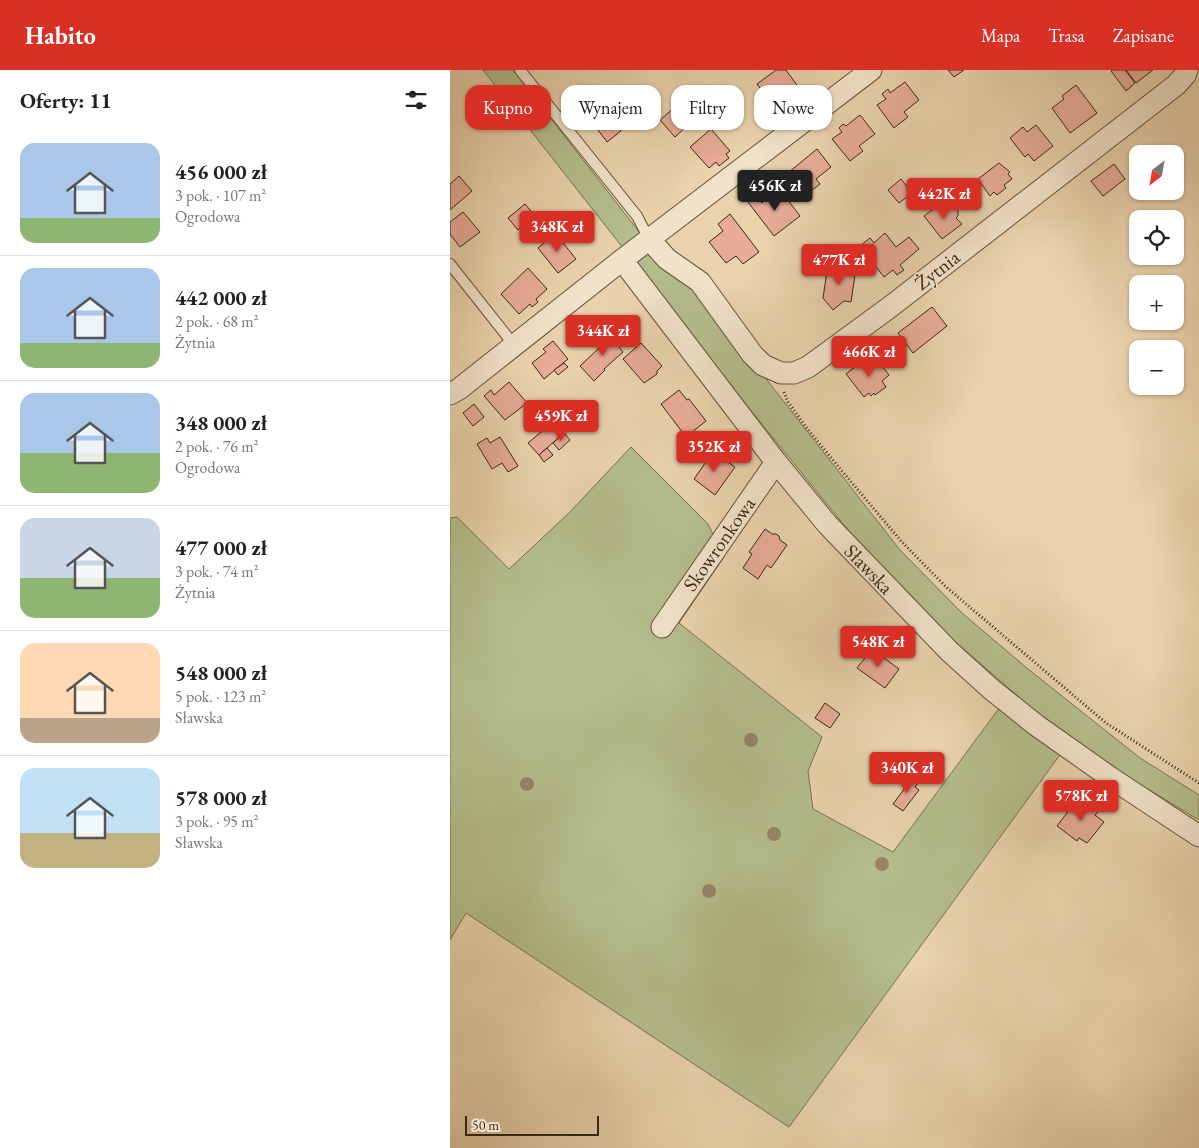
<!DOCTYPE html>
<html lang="pl">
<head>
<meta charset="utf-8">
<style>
  body { margin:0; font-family:"EB Garamond",serif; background:#f2f2f2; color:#222; height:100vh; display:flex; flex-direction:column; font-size:19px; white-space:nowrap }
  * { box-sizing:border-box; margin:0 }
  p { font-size:16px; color:#767676 }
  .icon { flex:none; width:28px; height:28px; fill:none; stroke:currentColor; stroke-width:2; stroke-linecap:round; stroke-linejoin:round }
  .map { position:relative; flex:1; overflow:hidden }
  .side { display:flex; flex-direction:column; background:#fff; width:450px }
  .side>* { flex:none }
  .hud { position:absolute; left:15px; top:15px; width:475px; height:45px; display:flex; gap:10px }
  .needle { width:32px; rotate:211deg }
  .tools { position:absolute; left:679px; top:75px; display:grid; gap:10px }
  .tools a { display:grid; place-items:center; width:55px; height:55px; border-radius:10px; background:#fff; box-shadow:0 1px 4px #0004; font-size:25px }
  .scale { position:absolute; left:15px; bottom:12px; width:134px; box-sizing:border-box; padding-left:5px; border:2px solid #3b2816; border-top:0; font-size:14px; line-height:18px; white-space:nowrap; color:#3b2816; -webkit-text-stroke:4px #f1e2c9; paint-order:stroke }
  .price { position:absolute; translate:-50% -42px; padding:0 11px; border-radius:5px; background:#d93025; color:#fff; font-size:16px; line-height:32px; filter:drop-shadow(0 1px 2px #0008) }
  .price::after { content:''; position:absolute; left:50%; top:30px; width:15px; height:11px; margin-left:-8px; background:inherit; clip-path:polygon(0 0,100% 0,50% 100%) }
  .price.selected { background:#222; color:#fff }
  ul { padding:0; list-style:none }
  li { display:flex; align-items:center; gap:15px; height:125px; padding:0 20px }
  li+li { border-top:1px solid #e0e0e0 }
  li span { display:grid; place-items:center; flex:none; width:140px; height:100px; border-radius:15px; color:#555 }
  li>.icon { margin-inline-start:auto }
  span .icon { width:60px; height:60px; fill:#fffc; stroke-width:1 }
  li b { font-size:21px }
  h2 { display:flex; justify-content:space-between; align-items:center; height:60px; padding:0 20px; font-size:21px }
  .tag { padding:0 18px; border-radius:15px; background:#fff; box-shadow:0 1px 4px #0004; font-size:18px; line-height:45px }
  .tag.selected { background:#d93025; color:#fff }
  header { display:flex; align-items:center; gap:30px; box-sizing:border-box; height:70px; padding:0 25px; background:#d93025; color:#fff }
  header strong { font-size:24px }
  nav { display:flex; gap:28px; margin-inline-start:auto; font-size:18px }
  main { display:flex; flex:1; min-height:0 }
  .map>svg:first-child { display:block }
  .green { fill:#b4bd8c; stroke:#787251 }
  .building { fill:#e7ab97; stroke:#3b2816 }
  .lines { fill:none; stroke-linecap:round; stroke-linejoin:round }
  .lane-casing { stroke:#66523c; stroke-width:12 }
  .street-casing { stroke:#66523c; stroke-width:23 }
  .path { stroke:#3b2816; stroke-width:3; stroke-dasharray:1 2.5; stroke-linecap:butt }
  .lane { stroke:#f1e2c9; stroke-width:10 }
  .street { stroke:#f1e2c9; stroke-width:21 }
  .tree { fill:#968567 }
  .labels { text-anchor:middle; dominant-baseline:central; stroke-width:4; stroke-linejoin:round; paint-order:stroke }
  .street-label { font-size:20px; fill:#3b2816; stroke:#f1e2c9 }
</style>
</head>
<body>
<header>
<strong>Habito</strong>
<nav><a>Mapa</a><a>Trasa</a><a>Zapisane</a></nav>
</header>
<main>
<section class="side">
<h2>Oferty: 11<svg class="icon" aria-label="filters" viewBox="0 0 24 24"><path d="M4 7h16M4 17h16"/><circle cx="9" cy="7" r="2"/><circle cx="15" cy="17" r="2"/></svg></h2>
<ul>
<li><span style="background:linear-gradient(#a9c7e8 75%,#8fb573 0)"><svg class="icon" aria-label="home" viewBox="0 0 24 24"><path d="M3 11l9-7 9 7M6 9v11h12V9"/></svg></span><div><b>456 000 zł</b><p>3 pok. · 107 m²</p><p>Ogrodowa</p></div></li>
<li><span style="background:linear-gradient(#a9c7e8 75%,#8fb573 0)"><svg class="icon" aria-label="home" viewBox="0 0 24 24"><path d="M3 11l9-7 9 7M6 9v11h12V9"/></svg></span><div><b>442 000 zł</b><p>2 pok. · 68 m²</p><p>Żytnia</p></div></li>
<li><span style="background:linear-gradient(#a9c7e8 60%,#8fb573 0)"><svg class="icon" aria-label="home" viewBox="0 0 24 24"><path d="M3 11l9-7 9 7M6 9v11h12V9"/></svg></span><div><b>348 000 zł</b><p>2 pok. · 76 m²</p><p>Ogrodowa</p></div></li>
<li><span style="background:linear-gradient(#c9d6e8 60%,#8fb573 0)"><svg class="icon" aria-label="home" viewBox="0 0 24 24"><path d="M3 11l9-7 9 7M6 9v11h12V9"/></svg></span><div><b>477 000 zł</b><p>3 pok. · 74 m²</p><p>Żytnia</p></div></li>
<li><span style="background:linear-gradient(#ffd9b3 75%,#b9a48a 0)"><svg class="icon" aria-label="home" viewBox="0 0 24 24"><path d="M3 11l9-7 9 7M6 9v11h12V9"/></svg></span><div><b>548 000 zł</b><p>5 pok. · 123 m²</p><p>Sławska</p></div></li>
<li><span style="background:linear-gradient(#bfe0f5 65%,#c2b280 0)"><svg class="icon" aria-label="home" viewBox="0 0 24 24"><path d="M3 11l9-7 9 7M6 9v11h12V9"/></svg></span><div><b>578 000 zł</b><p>3 pok. · 95 m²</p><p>Sławska</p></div></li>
</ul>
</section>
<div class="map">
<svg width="749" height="1078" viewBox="0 0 749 1078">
  <rect width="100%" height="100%" fill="#e9d2ac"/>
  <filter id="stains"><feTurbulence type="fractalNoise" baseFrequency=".004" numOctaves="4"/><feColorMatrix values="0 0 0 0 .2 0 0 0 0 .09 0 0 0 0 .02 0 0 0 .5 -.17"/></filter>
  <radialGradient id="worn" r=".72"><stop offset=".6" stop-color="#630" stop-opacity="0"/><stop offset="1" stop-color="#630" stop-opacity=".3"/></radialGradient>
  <g class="green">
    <polygon points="33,0 63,0 190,163 238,209 450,480 512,543 578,599 690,688 749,725 749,750 678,707 586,642 487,556 412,477 302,342"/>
    <polygon points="181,377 258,454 274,487 229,553 372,667 358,701 363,739 443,782 550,637 612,682 339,1057 16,843 0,870 0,448 7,447 59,499 120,442"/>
  </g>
  <g class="building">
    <polygon points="326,0 336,0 349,18 324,37 307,14"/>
    <polygon points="498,0 514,0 504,7"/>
    <polygon points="663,0 675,0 685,13 676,21 661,1"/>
    <polygon points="676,0 703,0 686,13"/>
    <polygon points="455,12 469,30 454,42 458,47 444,58 427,35 436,29 432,24 438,19 440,23"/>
    <polygon points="626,15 647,43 620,63 602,38 614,29 612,26"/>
    <polygon points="144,25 171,61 157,72 130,36"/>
    <polygon points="225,37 239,54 225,67 210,50"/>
    <polygon points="410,45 425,64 409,76 413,81 400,91 382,69 392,62 389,58 393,54 396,56"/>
    <polygon points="586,55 603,76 584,91 578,84 575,87 560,68 573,57 577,62"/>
    <polygon points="261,59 280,81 276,84 279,88 269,96 266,92 259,98 240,77"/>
    <polygon points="367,79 381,97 366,109 370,114 357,124 339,102"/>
    <polygon points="549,93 560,102 558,104 562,109 554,115 556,118 547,125 544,122 540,126 528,109"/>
    <polygon points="664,94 675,109 653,126 641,111"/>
    <polygon points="9,106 22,121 0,140 0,114"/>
    <polygon points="451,109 462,123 449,133 438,120"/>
    <polygon points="330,120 350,146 324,166 298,132 307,126 312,133 314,131 313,130 318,126 319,128"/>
    <polygon points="75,134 85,146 68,160 58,148"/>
    <polygon points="489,135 494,142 500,136 505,137 508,141 508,146 506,148 512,154 492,169 474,146"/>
    <polygon points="13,142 30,162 10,177 0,164 0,152"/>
    <polygon points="280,144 309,182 293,194 286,186 276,193 259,172 273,161 268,154"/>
    <polygon points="105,163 126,189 108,203 88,178"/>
    <polygon points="435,163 446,177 459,167 469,179 450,195 454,200 447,205 443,200 434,207 410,176 420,168 424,173"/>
    <polygon points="395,193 405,205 401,232 394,231 383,240 373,228 377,201 384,202"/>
    <polygon points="78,198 97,219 86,229 88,232 82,237 80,234 69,244 51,224"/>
    <polygon points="482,237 497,256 463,283 448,263"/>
    <polygon points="165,263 174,273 169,277 173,282 154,299 155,300 144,311 130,296"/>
    <polygon points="103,271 118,289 94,309 82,293 96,282 93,279"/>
    <polygon points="191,273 212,296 207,301 207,304 194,313 173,289"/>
    <polygon points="426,288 439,305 432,311 436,317 425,325 424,323 421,326 419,323 414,327 396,304 410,293 414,298"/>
    <polygon points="114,293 118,297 108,305 104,300"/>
    <polygon points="59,312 77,333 55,350 34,326 41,320 44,325"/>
    <polygon points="229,320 237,330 239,329 256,351 236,367 211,334"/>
    <polygon points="24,334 34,347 23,356 13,343"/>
    <polygon points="104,351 114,363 89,385 78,373"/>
    <polygon points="114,363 120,370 109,380 103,373"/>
    <polygon points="50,367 68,396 58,402 52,393 42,399 27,374 37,368 40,373"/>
    <polygon points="97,378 103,385 94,392 89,385"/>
    <polygon points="263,382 285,397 265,425 244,409"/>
    <polygon points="315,459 322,464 326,464 329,466 330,470 337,475 321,498 317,495 308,509 293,498 302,484 299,482"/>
    <polygon points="422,579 449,599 435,618 407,598"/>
    <polygon points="375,633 390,644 380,658 365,648"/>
    <polygon points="464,706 470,710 465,717 469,720 453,741 443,734"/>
    <polygon points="627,730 637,737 639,735 648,742 645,745 654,752 637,773 629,768 627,771 607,756"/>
  </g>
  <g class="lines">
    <g class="lane-casing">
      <g id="lane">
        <polyline points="70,0 187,146 199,169"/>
        <polyline points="0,194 64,275"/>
      </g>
    </g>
    <g class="street-casing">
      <g id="street">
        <polyline points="199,169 217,189 250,212 302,284 313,295 331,303 344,303 358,297 440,237 726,15 735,5 737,0"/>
        <polyline points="172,190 326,392 377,454 499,581 541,619 586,655 661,708 749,766"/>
        <polyline points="0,324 9,319 172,190 421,0"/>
        <polyline points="212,557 326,392"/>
      </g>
    </g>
    <polyline class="path" points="334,322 338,332 356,357 391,400 452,472 495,516 656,653 749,713"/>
    <use href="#lane" class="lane"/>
    <use href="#street" class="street"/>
  </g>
  <g class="tree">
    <circle cx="301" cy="670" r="7"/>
    <circle cx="77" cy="714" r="7"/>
    <circle cx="324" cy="764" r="7"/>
    <circle cx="432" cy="794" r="7"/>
    <circle cx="259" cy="821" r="7"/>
  </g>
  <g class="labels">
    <g class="street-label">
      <text transform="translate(487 200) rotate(-38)">Żytnia</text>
      <text transform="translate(269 474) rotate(-55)">Skowronkowa</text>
      <text transform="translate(419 499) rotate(46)">Sławska</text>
    </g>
  </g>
  <rect width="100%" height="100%" filter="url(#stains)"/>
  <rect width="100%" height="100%" fill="url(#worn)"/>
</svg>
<div class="tools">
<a><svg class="needle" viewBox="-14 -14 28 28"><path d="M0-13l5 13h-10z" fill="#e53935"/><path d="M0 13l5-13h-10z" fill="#767676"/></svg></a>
<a><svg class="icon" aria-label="locate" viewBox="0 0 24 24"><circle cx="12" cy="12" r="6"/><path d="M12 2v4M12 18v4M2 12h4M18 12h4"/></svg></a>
<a>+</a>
<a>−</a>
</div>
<div class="scale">50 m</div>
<b class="price selected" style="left:325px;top:142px">456K zł</b>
<b class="price" style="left:494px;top:150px">442K zł</b>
<b class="price" style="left:107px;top:183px">348K zł</b>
<b class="price" style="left:389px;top:216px">477K zł</b>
<b class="price" style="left:153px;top:287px">344K zł</b>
<b class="price" style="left:419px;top:308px">466K zł</b>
<b class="price" style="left:111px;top:372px">459K zł</b>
<b class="price" style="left:264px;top:403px">352K zł</b>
<b class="price" style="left:428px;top:598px">548K zł</b>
<b class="price" style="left:457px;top:724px">340K zł</b>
<b class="price" style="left:631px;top:752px">578K zł</b>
<div class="hud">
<a class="tag selected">Kupno</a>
<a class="tag">Wynajem</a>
<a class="tag">Filtry</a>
<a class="tag">Nowe</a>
</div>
</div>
</main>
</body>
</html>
